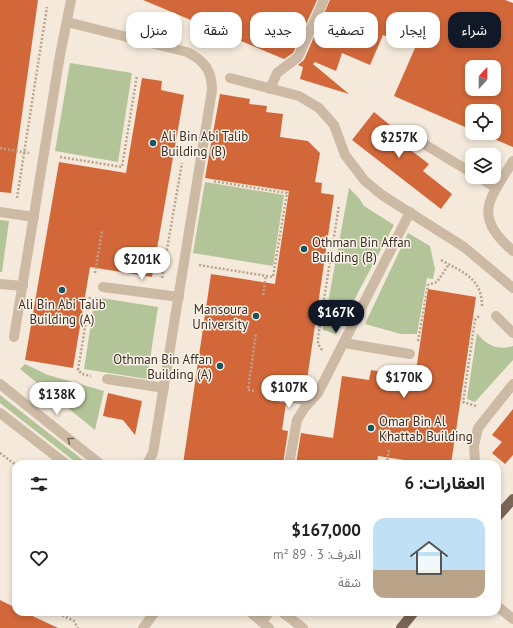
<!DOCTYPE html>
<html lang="ar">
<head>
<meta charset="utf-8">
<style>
  body { margin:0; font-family:"PT Sans","Noto Sans Arabic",sans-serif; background:#f2f2f2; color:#222; direction:rtl; height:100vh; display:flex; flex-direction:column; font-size:15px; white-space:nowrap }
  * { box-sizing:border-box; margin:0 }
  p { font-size:13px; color:#767676 }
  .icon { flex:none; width:22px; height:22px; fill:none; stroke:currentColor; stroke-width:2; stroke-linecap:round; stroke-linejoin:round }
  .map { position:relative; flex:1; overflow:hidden; direction:ltr }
  .side { position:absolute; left:12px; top:460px; width:489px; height:156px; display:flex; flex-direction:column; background:#fff; border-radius:12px; box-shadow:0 2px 6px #0003; direction:rtl }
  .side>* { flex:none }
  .hud { position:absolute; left:12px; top:12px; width:489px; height:36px; direction:rtl; display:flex; gap:8px }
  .needle { width:26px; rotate:21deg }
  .tools { position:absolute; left:465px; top:60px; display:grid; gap:8px }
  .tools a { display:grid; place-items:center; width:36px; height:36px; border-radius:8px; background:#fff; box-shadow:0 2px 6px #0003; font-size:20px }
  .price { position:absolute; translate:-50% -34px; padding:0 9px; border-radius:14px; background:#fff; color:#222; font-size:13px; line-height:26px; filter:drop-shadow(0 1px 2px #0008) }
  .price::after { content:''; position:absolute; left:50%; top:24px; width:12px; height:9px; margin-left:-6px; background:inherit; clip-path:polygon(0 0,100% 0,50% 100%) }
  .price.current { background:#111827; color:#fff }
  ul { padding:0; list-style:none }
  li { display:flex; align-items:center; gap:12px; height:100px; padding:0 16px }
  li+li { border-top:1px solid #e0e0e0 }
  li span { display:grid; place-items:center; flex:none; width:112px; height:80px; border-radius:12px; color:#555 }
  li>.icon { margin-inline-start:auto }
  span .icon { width:48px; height:48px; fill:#fffc; stroke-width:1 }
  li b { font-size:17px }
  h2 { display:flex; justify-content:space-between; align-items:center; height:48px; padding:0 16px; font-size:17px }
  .tag { padding:0 14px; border-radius:12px; background:#fff; box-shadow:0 2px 6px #0003; font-size:14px; line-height:36px }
  .tag.current { background:#111827; color:#fff }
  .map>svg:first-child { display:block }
  .green { fill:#b3c598 }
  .building { fill:#d2683a; fill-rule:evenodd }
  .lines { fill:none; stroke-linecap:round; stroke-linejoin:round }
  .path { stroke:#b9a48f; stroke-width:2.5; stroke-dasharray:2 2; stroke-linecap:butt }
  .minor { stroke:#cdbaa5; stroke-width:10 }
  .major { stroke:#7c6556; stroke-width:10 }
  .oneway { stroke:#7b6c60 }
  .poi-dot { fill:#18555e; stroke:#fbf3e7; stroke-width:1.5 }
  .labels { text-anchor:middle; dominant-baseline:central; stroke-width:3; stroke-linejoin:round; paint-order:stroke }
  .poi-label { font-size:13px; fill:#382d27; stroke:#fbf3e7; text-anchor:start }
</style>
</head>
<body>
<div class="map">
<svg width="513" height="628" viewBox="0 0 513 628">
  <rect width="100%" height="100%" fill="#f4e9da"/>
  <g class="green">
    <polygon points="70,63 132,73 118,162 55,151"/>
    <polygon points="205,182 284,195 273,266 193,253"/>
    <polygon points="349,188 359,198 364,206 394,225 336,334 323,330"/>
    <polygon points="0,220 9,221 2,272 0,272"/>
    <polygon points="408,233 430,246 435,269 433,279 427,278 417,334 401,334 365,324"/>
    <polygon points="95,297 158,307 147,379 84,369"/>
    <path d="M477,333c9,12 21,18 36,13v14l-38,42 -8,-3z"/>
    <polygon points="25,364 48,375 104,391 95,430 20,369"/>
    <polygon points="0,395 88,464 78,464 0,403"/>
  </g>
  <g class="building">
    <polygon points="0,0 38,0 11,193 0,192"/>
    <polygon points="143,0 317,0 293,53 284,59"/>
    <path d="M330,0h175l8,3v144l-33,-14h14v-22h-22v19l-78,-34 21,-48 -32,-13 -13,30 -28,-12 -6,18 -21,-9 -2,2 36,30 -49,-15 3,-12 -5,-2 6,-5zM472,67h22v22h-22z"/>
    <polygon points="142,78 162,81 161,90 184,95 152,277 90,267 73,368 25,360 59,162 126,173"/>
    <polygon points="220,94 250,99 249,104 267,106 266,112 283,114 280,137 308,141 320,153 315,182 322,183 321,193 334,195 306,387 289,384 288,390 271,388 265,390 264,393 266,399 286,403 282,430 288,431 283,464 183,464 211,274 275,284 289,191 205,178"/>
    <polygon points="374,112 401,134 396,139 429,164 423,171 452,194 441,209 352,140"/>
    <polygon points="428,289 476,297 451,464 430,464 378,456 377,464 296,464 301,433 333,438 342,376 369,380 371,370 415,378"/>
    <polygon points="108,393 142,401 135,435 123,420 103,416"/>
    <polygon points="513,409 513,455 505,464 492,453 502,442 492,435"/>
    <polygon points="0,600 16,608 16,612 24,612 58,628 0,628"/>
  </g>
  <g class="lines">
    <g class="path">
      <polyline points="0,148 29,153"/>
      <polyline points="60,157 122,167 137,75"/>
      <polyline points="17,198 47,7"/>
      <path d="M441,260c23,13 41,18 41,47"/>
      <polyline points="199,265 273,277 287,193 212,181"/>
      <polyline points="95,273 102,231"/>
      <polyline points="162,278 182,163"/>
      <polyline points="263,295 266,275"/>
      <polyline points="90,297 78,370 82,374 91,376"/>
      <polyline points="418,341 428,285 437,282 449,264"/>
      <polyline points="322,350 318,344 318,337 339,205"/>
      <polyline points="254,391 248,390 256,333"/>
      <polyline points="476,406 463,402 475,320 479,316"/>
      <polyline points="0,453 16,465"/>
      <polyline points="387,464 389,448"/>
      <polyline points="55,612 74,621 78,628"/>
    </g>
    <g class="minor">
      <path d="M67,22l120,30c18,9 25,19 25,38l-59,363 -6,11"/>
      <polyline points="230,78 299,96 319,108 334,125 345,155 365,181 382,195 464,247 513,288"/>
      <polyline points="270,89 277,73 298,57 324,0"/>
      <polyline points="424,144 472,173"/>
      <path d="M513,161c-24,39 -41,55 0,90"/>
      <polyline points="479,177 496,188"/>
      <polyline points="0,212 34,217"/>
      <polyline points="0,284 23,286"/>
      <polyline points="103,287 179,297"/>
      <polyline points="496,316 513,333"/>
      <polyline points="14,337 60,55 71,0"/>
      <polyline points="344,343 410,354"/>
      <polyline points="107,379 164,388"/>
      <polyline points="0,384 100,464"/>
      <polyline points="270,394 311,401"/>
      <polyline points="0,413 66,464"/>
      <polyline points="289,464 297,420 305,407 318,393 410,212"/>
      <polyline points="475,464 474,446 478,428 513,384"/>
      <polyline points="497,606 513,619"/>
      <polyline points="250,612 269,628"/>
      <polyline points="282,612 303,628"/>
      <polyline points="262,622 269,612"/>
      <polyline points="143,628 155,612"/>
    </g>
    <g class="major">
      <polyline points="497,517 513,499"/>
      <polyline points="401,628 414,612"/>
    </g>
  </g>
  <defs><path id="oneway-chevron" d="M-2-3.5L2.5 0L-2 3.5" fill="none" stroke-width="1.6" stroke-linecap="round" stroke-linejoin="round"/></defs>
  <use class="oneway" href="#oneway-chevron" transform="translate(70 440) rotate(-142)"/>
  <g class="poi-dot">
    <circle cx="153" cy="143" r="4"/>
    <circle cx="304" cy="249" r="4"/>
    <circle cx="62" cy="290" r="4"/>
    <circle cx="256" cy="316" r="4"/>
    <circle cx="220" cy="366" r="4"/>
    <circle cx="371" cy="428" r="4"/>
  </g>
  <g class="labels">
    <g class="poi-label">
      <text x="161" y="136">Ali Bin Abi Talib<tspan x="161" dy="15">Building (B)</tspan></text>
      <text x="312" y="242">Othman Bin Affan<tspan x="312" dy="15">Building (B)</tspan></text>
      <text x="62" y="304" text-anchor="middle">Ali Bin Abi Talib<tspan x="62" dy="15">Building (A)</tspan></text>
      <text x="248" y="309" text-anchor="end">Mansoura<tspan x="248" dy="15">University</tspan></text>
      <text x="212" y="359" text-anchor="end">Othman Bin Affan<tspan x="212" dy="15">Building (A)</tspan></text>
      <text x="379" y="421">Omar Bin Al<tspan x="379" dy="15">Khattab Building</tspan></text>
    </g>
  </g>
</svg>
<div class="tools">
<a><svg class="needle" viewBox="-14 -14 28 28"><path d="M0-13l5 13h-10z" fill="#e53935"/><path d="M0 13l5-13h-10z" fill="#767676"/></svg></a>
<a><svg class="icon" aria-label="locate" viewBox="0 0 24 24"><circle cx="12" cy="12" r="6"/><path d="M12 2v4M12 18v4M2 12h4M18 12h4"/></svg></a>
<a><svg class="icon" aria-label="layers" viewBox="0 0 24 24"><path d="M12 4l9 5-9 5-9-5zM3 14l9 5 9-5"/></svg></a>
</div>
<b class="price" style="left:399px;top:159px">$257K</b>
<b class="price" style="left:142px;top:281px">$201K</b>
<b class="price current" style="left:336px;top:334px">$167K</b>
<b class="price" style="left:404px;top:399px">$170K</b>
<b class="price" style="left:289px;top:409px">$107K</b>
<b class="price" style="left:57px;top:416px">$138K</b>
<div class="hud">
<a class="tag current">شراء</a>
<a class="tag">إيجار</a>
<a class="tag">تصفية</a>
<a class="tag">جديد</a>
<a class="tag">شقة</a>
<a class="tag">منزل</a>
</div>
<section class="side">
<h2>العقارات: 6<svg class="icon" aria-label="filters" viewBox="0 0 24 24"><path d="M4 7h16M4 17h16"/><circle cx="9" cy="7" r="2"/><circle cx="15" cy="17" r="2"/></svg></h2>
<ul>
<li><span style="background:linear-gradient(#bfe0f5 65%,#b9a48a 0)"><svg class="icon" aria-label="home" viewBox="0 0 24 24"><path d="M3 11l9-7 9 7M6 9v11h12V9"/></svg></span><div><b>$167,000</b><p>الغرف: 3 · 89 m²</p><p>شقة</p></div><svg class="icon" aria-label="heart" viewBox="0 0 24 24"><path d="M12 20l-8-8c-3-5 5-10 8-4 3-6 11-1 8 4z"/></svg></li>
</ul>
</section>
</div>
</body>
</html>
